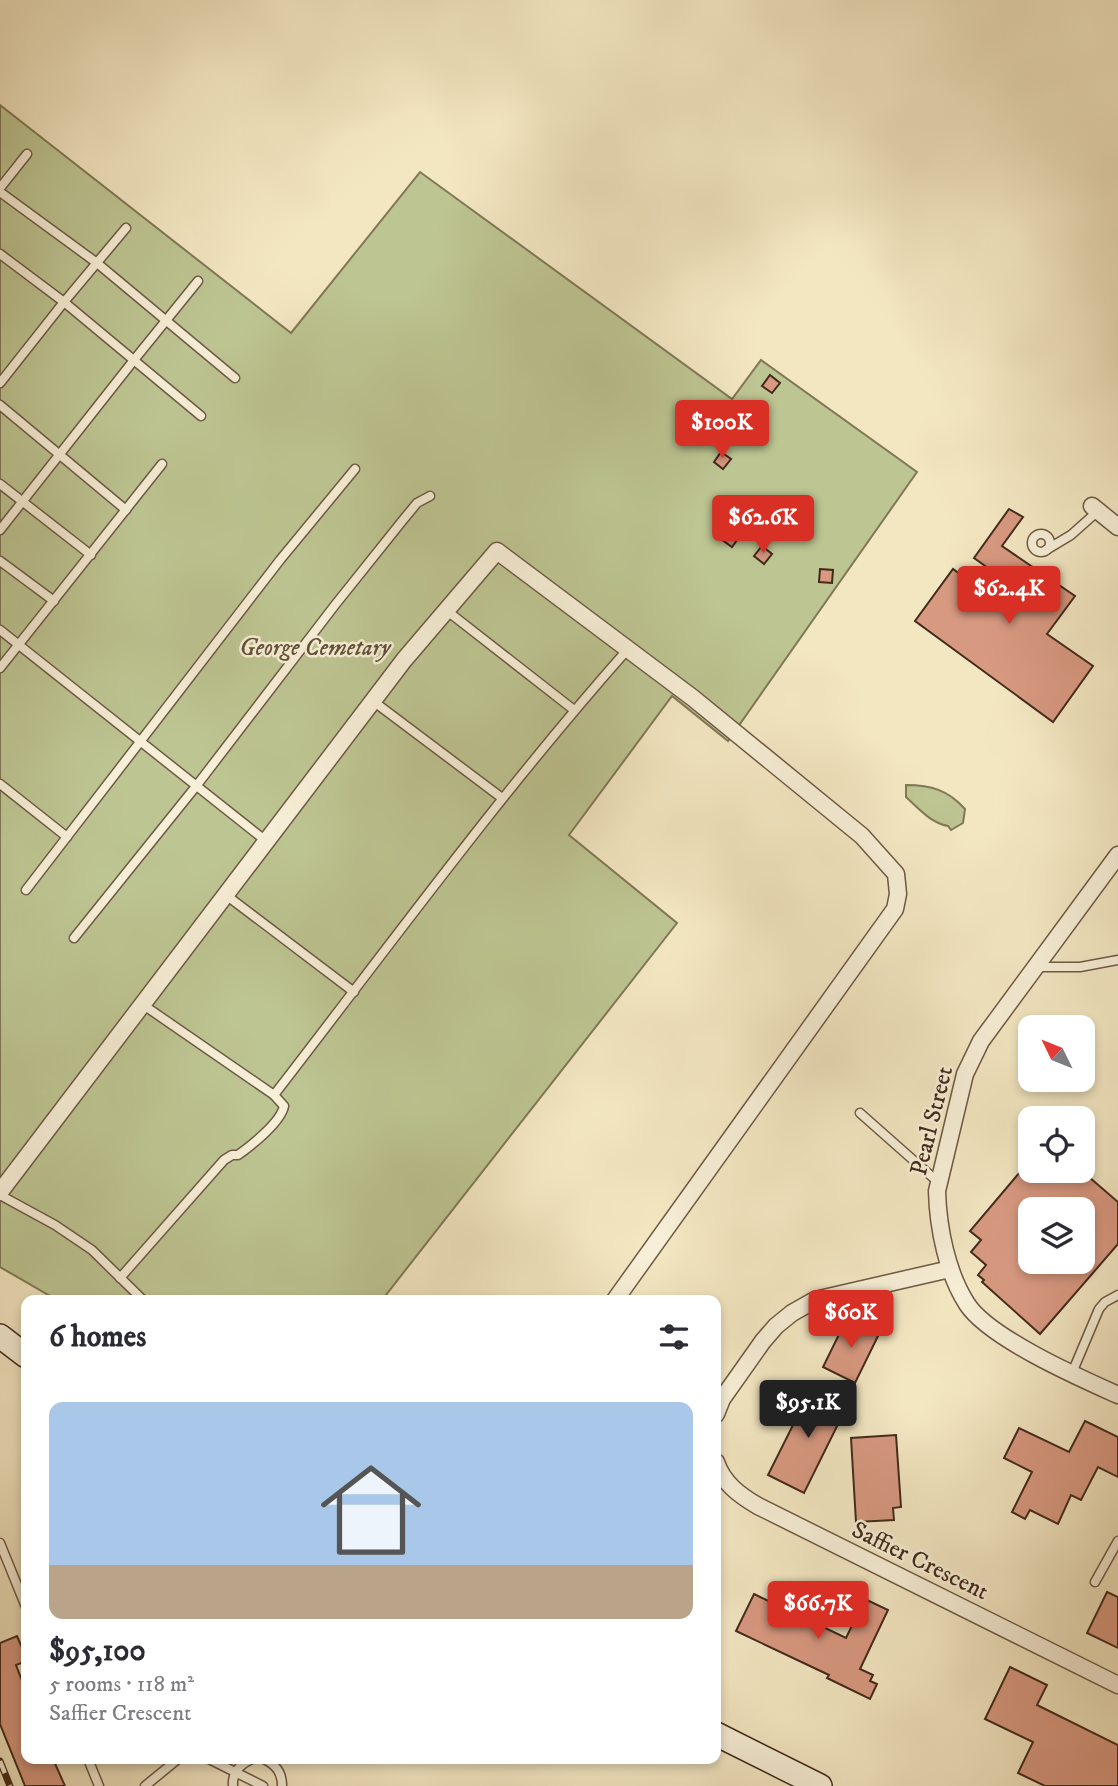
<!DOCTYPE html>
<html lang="en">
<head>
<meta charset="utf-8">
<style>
  body { margin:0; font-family:"IM FELL DW Pica",serif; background:#f7f7f7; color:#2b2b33; height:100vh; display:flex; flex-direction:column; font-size:26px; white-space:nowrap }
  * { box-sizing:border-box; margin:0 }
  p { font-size:23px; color:#7c7c81 }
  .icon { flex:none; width:38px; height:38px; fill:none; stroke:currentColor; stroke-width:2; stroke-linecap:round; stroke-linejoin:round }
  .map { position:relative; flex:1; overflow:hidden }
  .details { position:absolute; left:21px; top:1295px; width:700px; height:469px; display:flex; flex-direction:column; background:#fff; border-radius:14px; box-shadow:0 4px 10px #0003 }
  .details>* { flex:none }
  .needle { width:46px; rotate:313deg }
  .controls { position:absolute; left:1018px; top:1015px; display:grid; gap:14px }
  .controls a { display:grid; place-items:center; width:77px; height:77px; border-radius:14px; background:#fff; box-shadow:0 4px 10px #0003; font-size:35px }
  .price { position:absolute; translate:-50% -60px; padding:0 16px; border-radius:7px; background:#d93025; color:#fff; font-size:23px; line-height:46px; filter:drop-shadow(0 2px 4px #0008) }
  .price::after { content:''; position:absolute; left:50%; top:42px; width:21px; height:16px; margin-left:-10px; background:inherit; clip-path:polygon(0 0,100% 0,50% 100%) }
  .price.current { background:#222; color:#fff }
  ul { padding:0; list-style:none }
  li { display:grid; align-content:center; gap:14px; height:371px; padding:0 28px }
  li+li { border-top:2px solid #e1e1e2 }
  li span { display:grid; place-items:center; height:217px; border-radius:14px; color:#555 }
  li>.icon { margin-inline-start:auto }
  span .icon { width:126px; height:126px; fill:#fffc; stroke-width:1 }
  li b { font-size:30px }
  h2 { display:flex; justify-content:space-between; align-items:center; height:84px; padding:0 28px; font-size:30px }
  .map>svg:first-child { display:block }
  .green { fill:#bdc592; stroke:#807856; stroke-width:2 }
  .building { fill:#d89981; stroke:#422a1b; stroke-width:2; fill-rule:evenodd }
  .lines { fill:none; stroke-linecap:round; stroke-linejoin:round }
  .service-casing { stroke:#6e5945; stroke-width:11 }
  .minor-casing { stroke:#6e5945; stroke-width:19 }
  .secondary-casing { stroke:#422a1b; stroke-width:26 }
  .service { stroke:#f7efd7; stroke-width:8 }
  .minor { stroke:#f7efd7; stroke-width:16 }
  .secondary { stroke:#f7efd7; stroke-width:23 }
  .rail-casing { stroke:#422a1b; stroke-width:7 }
  .rail { stroke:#f7efd7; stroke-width:4.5; stroke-dasharray:13; stroke-linecap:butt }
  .labels { text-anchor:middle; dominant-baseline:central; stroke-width:5; stroke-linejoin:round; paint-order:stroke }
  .park-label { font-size:24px; font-style:italic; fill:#615139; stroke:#f7efd7 }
  .street-label { font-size:24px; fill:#422a1b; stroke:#f7efd7 }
</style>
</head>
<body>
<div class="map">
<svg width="1118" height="1786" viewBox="0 0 1118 1786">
  <rect width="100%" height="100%" fill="#f3e7c2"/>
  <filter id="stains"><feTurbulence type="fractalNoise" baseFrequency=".00286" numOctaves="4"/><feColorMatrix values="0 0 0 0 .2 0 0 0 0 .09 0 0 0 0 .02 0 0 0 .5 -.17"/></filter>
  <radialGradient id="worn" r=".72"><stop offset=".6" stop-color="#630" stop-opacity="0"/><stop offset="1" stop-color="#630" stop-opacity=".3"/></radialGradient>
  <g class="green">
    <polygon points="0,105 291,333 420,172 732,399 761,360 917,472 728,741 672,696 569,835 677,923 382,1300 57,1300 0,1267"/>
    <path d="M906,785c25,0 42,5 59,24l-2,14 -12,7 -3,-4c-17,-3 -29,-17 -42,-29z"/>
  </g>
  <g class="building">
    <polygon points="770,375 780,383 772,393 762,386"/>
    <polygon points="721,452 731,459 723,469 714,462"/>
    <polygon points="1009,509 1023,517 1002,546 1075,596 1047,634 1093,666 1053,722 915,621 953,569 982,591 995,573 974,558"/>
    <polygon points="729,528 740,536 732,547 721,539"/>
    <polygon points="762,546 772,554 764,564 754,556"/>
    <polygon points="820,569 833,570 832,583 819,582"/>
    <path d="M1031,1159v12h51l36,31v42l-78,90 -58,-52 2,-2 -6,-5 8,-10 -15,-13 10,-12 -11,-9zM1031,1209h52v53h-52z"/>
    <polygon points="847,1318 879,1334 855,1383 823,1367"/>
    <polygon points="812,1387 848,1404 804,1493 768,1475"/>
    <polygon points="1085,1421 1118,1437 1118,1477 1098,1467 1081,1500 1071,1495 1058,1524 1030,1510 1025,1519 1012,1512 1032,1472 1004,1458 1019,1428 1069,1452"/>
    <polygon points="896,1435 901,1507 893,1508 894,1520 856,1522 851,1438"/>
    <polygon points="1107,1592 1118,1597 1118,1648 1087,1633"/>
    <polygon points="754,1594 846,1638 865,1599 888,1610 860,1669 873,1675 870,1681 877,1684 870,1699 827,1678 829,1675 736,1631"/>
    <polygon points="17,1636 26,1657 26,1661 16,1665 26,1691 26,1759 53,1759 65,1786 25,1786 0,1724 0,1643"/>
    <polygon points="1010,1667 1047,1685 1037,1705 1118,1745 1118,1786 1045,1786 1018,1773 1033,1742 985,1719"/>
  </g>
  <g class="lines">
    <g class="service-casing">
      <g id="service">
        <polyline points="0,188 27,154"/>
        <polyline points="0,192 97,263 235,378"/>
        <polyline points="0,254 64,302 201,416"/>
        <polyline points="0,383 64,302 126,228"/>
        <polyline points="0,405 126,510"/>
        <polyline points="0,484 91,555"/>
        <polyline points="0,530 134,360 198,281"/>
        <circle cx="1041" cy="543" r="9"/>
        <polyline points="1046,550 1071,535 1098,511"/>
        <polyline points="0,561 54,601"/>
        <polyline points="446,610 574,710"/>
        <polyline points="0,630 266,841"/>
        <polyline points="0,668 162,464"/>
        <polyline points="373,701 502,798"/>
        <polyline points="0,784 67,837"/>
        <polyline points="26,890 280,560 355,469"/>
        <polyline points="226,895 354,992"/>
        <polyline points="74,938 197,785 335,605 403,520 417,503 430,496"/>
        <polyline points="1035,967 1080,967 1118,960"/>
        <polyline points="142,1004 274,1095"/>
        <polyline points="860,1113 938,1182"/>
        <polyline points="0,1195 55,1225 92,1250 143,1300"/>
        <path d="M120,1278l104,-118 8,-5h6c14,-10 43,-33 46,-49l-10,-11c116,-150 228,-304 354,-446"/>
        <polyline points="1072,1373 1099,1309 1105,1302 1118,1295"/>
        <polyline points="0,1543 26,1607"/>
        <polyline points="1095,1582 1118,1541"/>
        <polyline points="88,1759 99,1786"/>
        <polyline points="209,1759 263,1786"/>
        <path d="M264,1759c12,6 18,13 18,27"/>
        <polyline points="145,1786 178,1759"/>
        <path d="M233,1786c-1,-14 7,-22 19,-27"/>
      </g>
    </g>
    <g class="minor-casing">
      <g id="minor">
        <polyline points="1092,506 1118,527"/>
        <path d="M1118,855l-137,186 -16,33 -28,117c1,37 10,82 30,113 22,34 113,74 151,91"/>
        <polyline points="0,1192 404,660 497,551 693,698 862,836 896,874 898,894 895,909 615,1300"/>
        <polyline points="716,1414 722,1399 763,1341 776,1326 792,1313 815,1300 950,1269"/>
        <path d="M716,1462c7,21 23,33 42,44l360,179"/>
      </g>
    </g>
    <g class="secondary-casing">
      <g id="secondary">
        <polyline points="0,1336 26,1356"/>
        <polyline points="716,1734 820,1786"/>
      </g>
    </g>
    <use href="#service" class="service"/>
    <use href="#minor" class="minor"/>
    <use href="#secondary" class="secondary"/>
    <g class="rail-casing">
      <polyline id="rail" points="0,1761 10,1786"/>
    </g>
    <use href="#rail" class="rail"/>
  </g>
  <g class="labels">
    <g class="park-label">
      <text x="315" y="648">George Cemetary</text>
    </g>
    <g class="street-label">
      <text transform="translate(932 1121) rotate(-76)">Pearl Street</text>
      <text transform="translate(920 1561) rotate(26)">Saffier Crescent</text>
    </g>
  </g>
  <rect width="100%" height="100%" filter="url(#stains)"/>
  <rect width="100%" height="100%" fill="url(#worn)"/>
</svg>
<div class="controls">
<a><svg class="needle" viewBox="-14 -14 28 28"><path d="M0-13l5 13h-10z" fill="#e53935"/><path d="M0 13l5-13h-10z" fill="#7c7c81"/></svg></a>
<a><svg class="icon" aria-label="locate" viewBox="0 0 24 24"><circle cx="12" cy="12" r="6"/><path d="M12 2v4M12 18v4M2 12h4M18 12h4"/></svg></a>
<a><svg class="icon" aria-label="layers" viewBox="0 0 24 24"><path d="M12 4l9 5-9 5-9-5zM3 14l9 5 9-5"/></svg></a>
</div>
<b class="price" style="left:722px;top:460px">$100K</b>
<b class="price" style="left:763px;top:555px">$62.6K</b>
<b class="price" style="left:1009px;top:626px">$62.4K</b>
<b class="price" style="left:851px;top:1350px">$60K</b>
<b class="price current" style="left:808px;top:1440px">$95.1K</b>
<b class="price" style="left:818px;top:1641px">$66.7K</b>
<section class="details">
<h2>6 homes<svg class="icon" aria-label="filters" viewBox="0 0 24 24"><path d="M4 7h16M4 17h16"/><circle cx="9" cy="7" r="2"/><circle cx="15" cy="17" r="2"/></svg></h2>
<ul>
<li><span style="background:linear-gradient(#a9c7e8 75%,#b9a48a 0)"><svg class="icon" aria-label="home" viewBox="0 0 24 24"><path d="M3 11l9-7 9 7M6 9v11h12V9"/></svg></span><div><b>$95,100</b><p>5 rooms · 118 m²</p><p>Saffier Crescent</p></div></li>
</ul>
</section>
</div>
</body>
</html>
